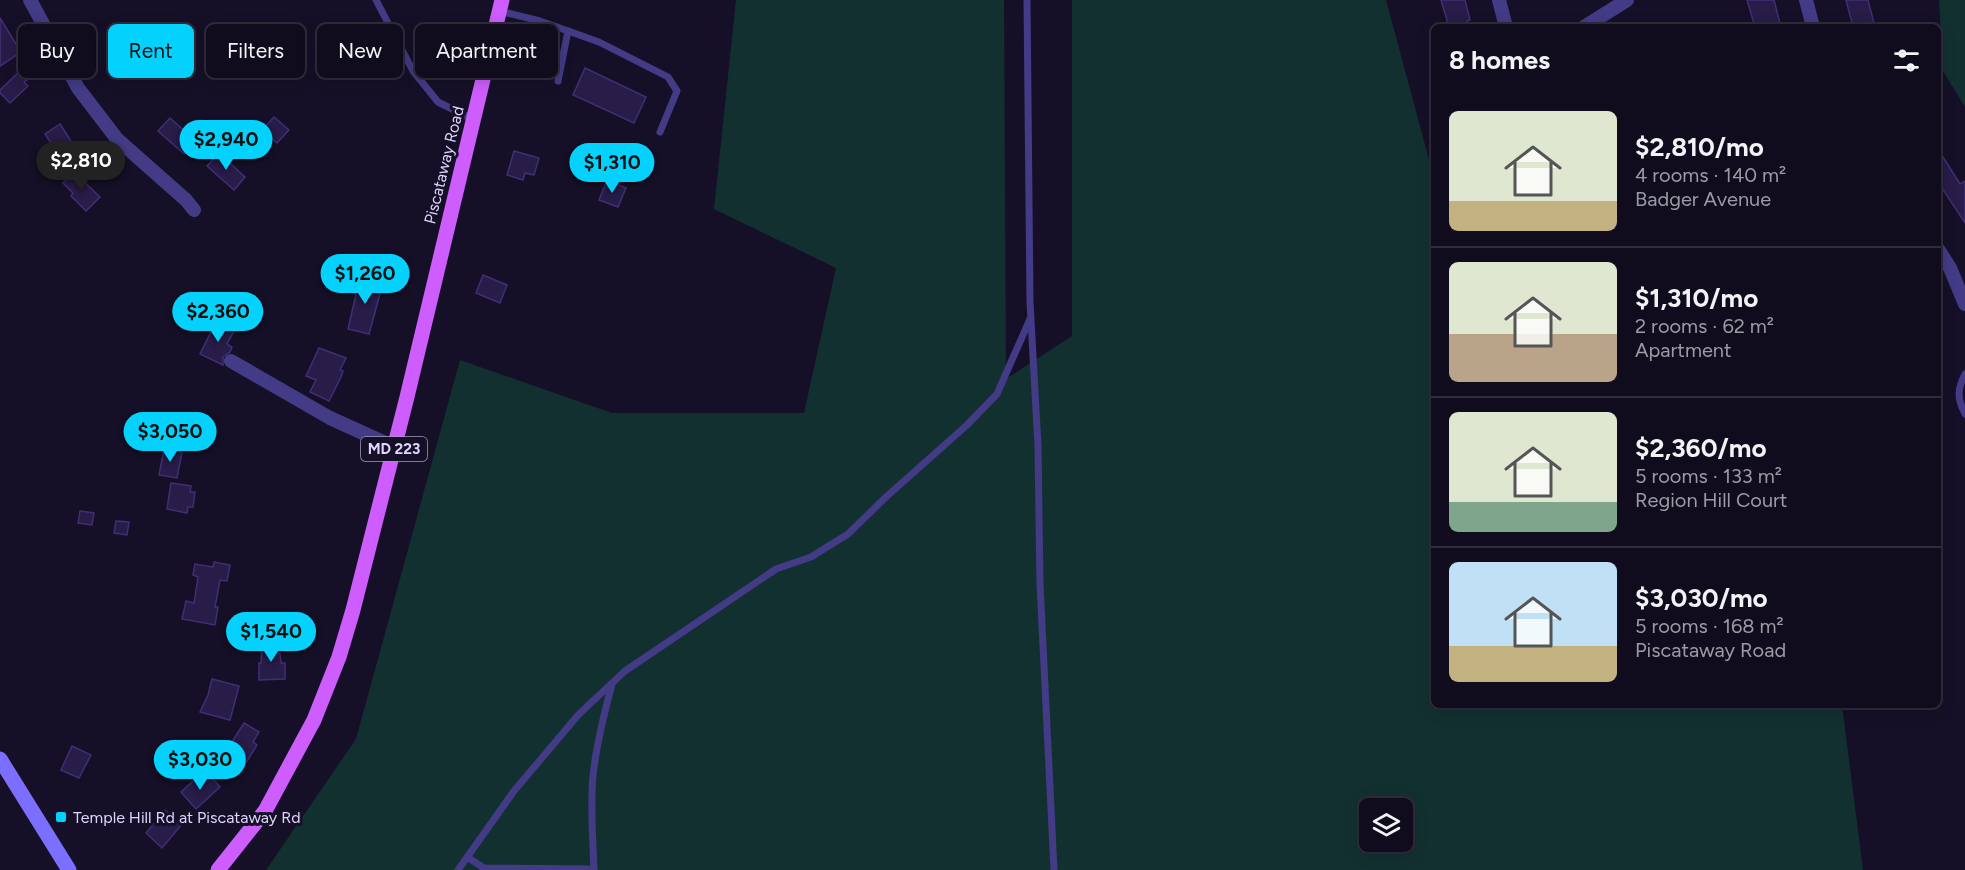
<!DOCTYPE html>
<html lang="en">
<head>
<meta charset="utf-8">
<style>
  body { margin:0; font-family:Figtree,sans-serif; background:#1e1a2a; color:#f1f3f6; height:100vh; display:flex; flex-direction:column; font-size:22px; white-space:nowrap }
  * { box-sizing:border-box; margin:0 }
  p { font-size:20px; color:#9c9ba4 }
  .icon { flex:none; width:33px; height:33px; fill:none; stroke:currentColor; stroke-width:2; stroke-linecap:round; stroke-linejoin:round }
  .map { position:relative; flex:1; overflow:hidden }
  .drawer { position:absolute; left:1431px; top:24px; width:510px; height:684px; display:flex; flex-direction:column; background:#100c1d; border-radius:9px; box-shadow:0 3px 15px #0003,0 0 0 2px #302c3b }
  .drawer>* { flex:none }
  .guide { position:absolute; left:18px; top:24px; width:570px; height:54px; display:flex; gap:12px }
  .buttons { position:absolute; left:1359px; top:798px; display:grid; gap:12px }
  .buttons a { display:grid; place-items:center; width:54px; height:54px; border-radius:9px; background:#100c1d; box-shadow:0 3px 15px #0003,0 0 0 2px #302c3b; font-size:30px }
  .price { position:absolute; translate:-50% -51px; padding:0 14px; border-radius:21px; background:#04d2fd; color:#111; font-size:20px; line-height:39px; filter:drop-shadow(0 2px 3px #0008) }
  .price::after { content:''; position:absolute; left:50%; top:36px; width:18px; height:14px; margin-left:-9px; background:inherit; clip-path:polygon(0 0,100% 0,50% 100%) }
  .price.on { background:#222; color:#fff }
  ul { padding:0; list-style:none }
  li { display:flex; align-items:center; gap:18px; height:150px; padding:0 18px }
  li+li { border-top:2px solid #302c3b }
  li span { display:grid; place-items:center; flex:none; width:168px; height:120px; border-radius:9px; color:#555 }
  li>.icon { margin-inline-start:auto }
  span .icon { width:72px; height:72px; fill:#fffc; stroke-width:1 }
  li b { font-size:26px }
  h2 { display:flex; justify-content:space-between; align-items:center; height:72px; padding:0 18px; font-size:26px }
  .tag { padding:0 21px; border-radius:9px; background:#100c1d; box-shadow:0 3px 15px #0003,0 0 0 2px #302c3b; font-size:21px; line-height:54px }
  .tag.on { background:#04d2fd; color:#111 }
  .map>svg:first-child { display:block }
  .green { fill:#133031; fill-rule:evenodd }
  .building { fill:#281c48; stroke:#412e74; stroke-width:1.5 }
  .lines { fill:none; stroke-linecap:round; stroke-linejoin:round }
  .lane { stroke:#433b85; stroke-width:7 }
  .street { stroke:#433b85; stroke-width:14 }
  .secondary { stroke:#7c6efe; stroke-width:15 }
  .primary { stroke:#cd5efd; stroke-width:15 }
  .poi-dot { fill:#04d2fd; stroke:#151027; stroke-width:2 }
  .labels { text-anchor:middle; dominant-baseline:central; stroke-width:6; stroke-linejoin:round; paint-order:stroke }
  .shield { fill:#151027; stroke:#a29bbe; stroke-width:1.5 }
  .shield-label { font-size:15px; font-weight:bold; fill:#ded6ff }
  .street-label { font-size:16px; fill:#ded6ff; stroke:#151027 }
  .poi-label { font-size:16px; fill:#ded6ff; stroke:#151027; text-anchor:start }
</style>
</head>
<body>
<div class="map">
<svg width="1965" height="870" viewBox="0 0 1965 870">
  <rect width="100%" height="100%" fill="#151027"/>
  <g class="green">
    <path d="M736,0h268l2,379 66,-43v-336h314l48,178v527h408l21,165h-1597l90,-131 104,-379 152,53h192l32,-145 -122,-59zM1370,808h32v34h-32z"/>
    <polygon points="1939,0 1965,0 1965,107 1943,71"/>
  </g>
  <g class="building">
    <polygon points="1441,0 1465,0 1470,20 1467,21 1469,27 1449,27"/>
    <polygon points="1747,0 1774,0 1781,27 1755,27"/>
    <polygon points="1846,0 1868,0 1875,27 1853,27"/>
    <polygon points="0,18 21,52 0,66"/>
    <polygon points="585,68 646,97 634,123 573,95"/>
    <polygon points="19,72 27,80 24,82 28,86 10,103 0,93 0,90"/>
    <polygon points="274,117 289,130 277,143 262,130"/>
    <polygon points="170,118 196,141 184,154 158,131"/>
    <polygon points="60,124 71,141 56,151 45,134"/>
    <polygon points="1938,149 1960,184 1965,181 1965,223 1938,182"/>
    <polygon points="514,151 539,158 534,175 525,173 523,180 507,175"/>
    <polygon points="219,153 245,177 234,190 207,166"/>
    <polygon points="74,172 100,197 86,211 71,196 73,193 63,183"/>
    <polygon points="607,180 626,188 618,207 599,200"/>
    <polygon points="373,274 381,290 369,334 348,329 357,290 350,286"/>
    <polygon points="483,275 507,285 500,303 476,293"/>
    <polygon points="217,320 235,329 227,344 232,347 230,352 223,357 223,365 200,354"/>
    <polygon points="319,348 346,358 340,370 343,371 341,377 329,401 310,392 316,380 306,376"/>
    <polygon points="164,449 182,452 177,478 159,475"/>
    <polygon points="171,483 191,486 190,492 195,492 193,507 188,507 187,513 167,509"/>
    <polygon points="80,511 94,513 92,525 78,523"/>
    <polygon points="116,521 129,522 127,535 114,533"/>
    <polygon points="214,562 230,565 227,581 220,580 215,607 218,607 215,625 182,619 186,601 194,603 198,577 193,575 195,564 213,567"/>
    <polygon points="262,642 279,643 278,654 280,654 281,663 285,663 285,679 259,680 259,663 261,663"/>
    <polygon points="212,679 239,686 230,720 200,712 208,695"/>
    <polygon points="244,723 259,732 253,742 257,745 244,766 228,757 232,751 228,748"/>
    <polygon points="72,746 91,755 79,778 61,770"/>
    <polygon points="209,774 220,787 196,809 181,792 195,779 199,783"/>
    <polygon points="165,810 182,824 162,848 146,833"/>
  </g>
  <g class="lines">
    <g class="lane">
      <polyline points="376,0 413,71 438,102 474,120"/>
      <polyline points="1027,0 1030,302 1038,446 1040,584 1054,870"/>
      <polyline points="499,11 540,21 599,42 668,77 677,91 660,132"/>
      <polyline points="558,81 568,31"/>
      <path d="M1965,374c-8,16 -8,24 0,40"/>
      <polyline points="467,857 484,868 594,869"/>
      <polyline points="458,870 514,791 579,714 625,671 776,569 811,557 848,534 886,497 967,425 997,394 1030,319"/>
      <path d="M594,870c-1,-31 -4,-63 -1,-94 3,-31 11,-62 19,-92"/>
    </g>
    <g class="street">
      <polyline points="30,0 78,88 117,139 186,200 194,210"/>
      <polyline points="1499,0 1506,27"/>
      <polyline points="1806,0 1813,27"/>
      <polyline points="1584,27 1627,0"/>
      <polyline points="1938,249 1950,268 1965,304"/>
      <polyline points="231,361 330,418 394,447"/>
    </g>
    <polyline class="secondary" points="0,759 69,870"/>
    <polyline class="primary" points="218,870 265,811 314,720 339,657 353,610 407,397 502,0"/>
  </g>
  <rect class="poi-dot" x="55" y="811" width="12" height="12" rx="3"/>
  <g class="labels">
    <rect class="shield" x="361" y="437" width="66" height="24" rx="4.5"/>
    <g class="shield-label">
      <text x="394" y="449">MD 223</text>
    </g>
    <g class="street-label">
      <text transform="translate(444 165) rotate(-76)">Piscataway Road</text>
    </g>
    <g class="poi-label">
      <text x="73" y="817">Temple Hill Rd at Piscataway Rd</text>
    </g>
  </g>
</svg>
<div class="buttons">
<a><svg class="icon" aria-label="layers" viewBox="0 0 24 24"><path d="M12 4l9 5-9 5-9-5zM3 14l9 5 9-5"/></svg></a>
</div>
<b class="price" style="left:226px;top:171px">$2,940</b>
<b class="price on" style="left:81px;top:192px">$2,810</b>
<b class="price" style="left:612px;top:194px">$1,310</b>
<b class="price" style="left:365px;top:305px">$1,260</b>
<b class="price" style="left:218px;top:343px">$2,360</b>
<b class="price" style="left:170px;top:463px">$3,050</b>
<b class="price" style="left:271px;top:663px">$1,540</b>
<b class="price" style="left:200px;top:791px">$3,030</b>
<div class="guide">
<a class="tag">Buy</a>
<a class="tag on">Rent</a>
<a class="tag">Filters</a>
<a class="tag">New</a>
<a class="tag">Apartment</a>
</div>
<section class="drawer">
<h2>8 homes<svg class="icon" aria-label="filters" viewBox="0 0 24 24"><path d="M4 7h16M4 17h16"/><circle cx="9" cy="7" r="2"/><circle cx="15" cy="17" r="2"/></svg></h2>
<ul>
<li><span style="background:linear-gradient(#dfe7d0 75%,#c2b280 0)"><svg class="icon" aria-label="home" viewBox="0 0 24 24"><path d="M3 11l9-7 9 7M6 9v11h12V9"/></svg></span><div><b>$2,810/mo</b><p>4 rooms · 140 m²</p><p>Badger Avenue</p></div></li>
<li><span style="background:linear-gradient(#dfe7d0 60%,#b9a48a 0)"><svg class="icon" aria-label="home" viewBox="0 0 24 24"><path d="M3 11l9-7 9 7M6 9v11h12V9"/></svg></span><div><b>$1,310/mo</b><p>2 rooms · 62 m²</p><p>Apartment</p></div></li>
<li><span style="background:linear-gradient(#dfe7d0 75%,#7fa58c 0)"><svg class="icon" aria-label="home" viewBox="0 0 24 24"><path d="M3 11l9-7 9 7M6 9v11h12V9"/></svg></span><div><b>$2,360/mo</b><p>5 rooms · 133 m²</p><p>Region Hill Court</p></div></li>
<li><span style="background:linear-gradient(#bfe0f5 70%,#c2b280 0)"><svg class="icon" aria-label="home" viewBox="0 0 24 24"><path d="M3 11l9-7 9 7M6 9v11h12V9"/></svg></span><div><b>$3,030/mo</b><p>5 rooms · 168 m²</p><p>Piscataway Road</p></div></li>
</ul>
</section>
</div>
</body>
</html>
